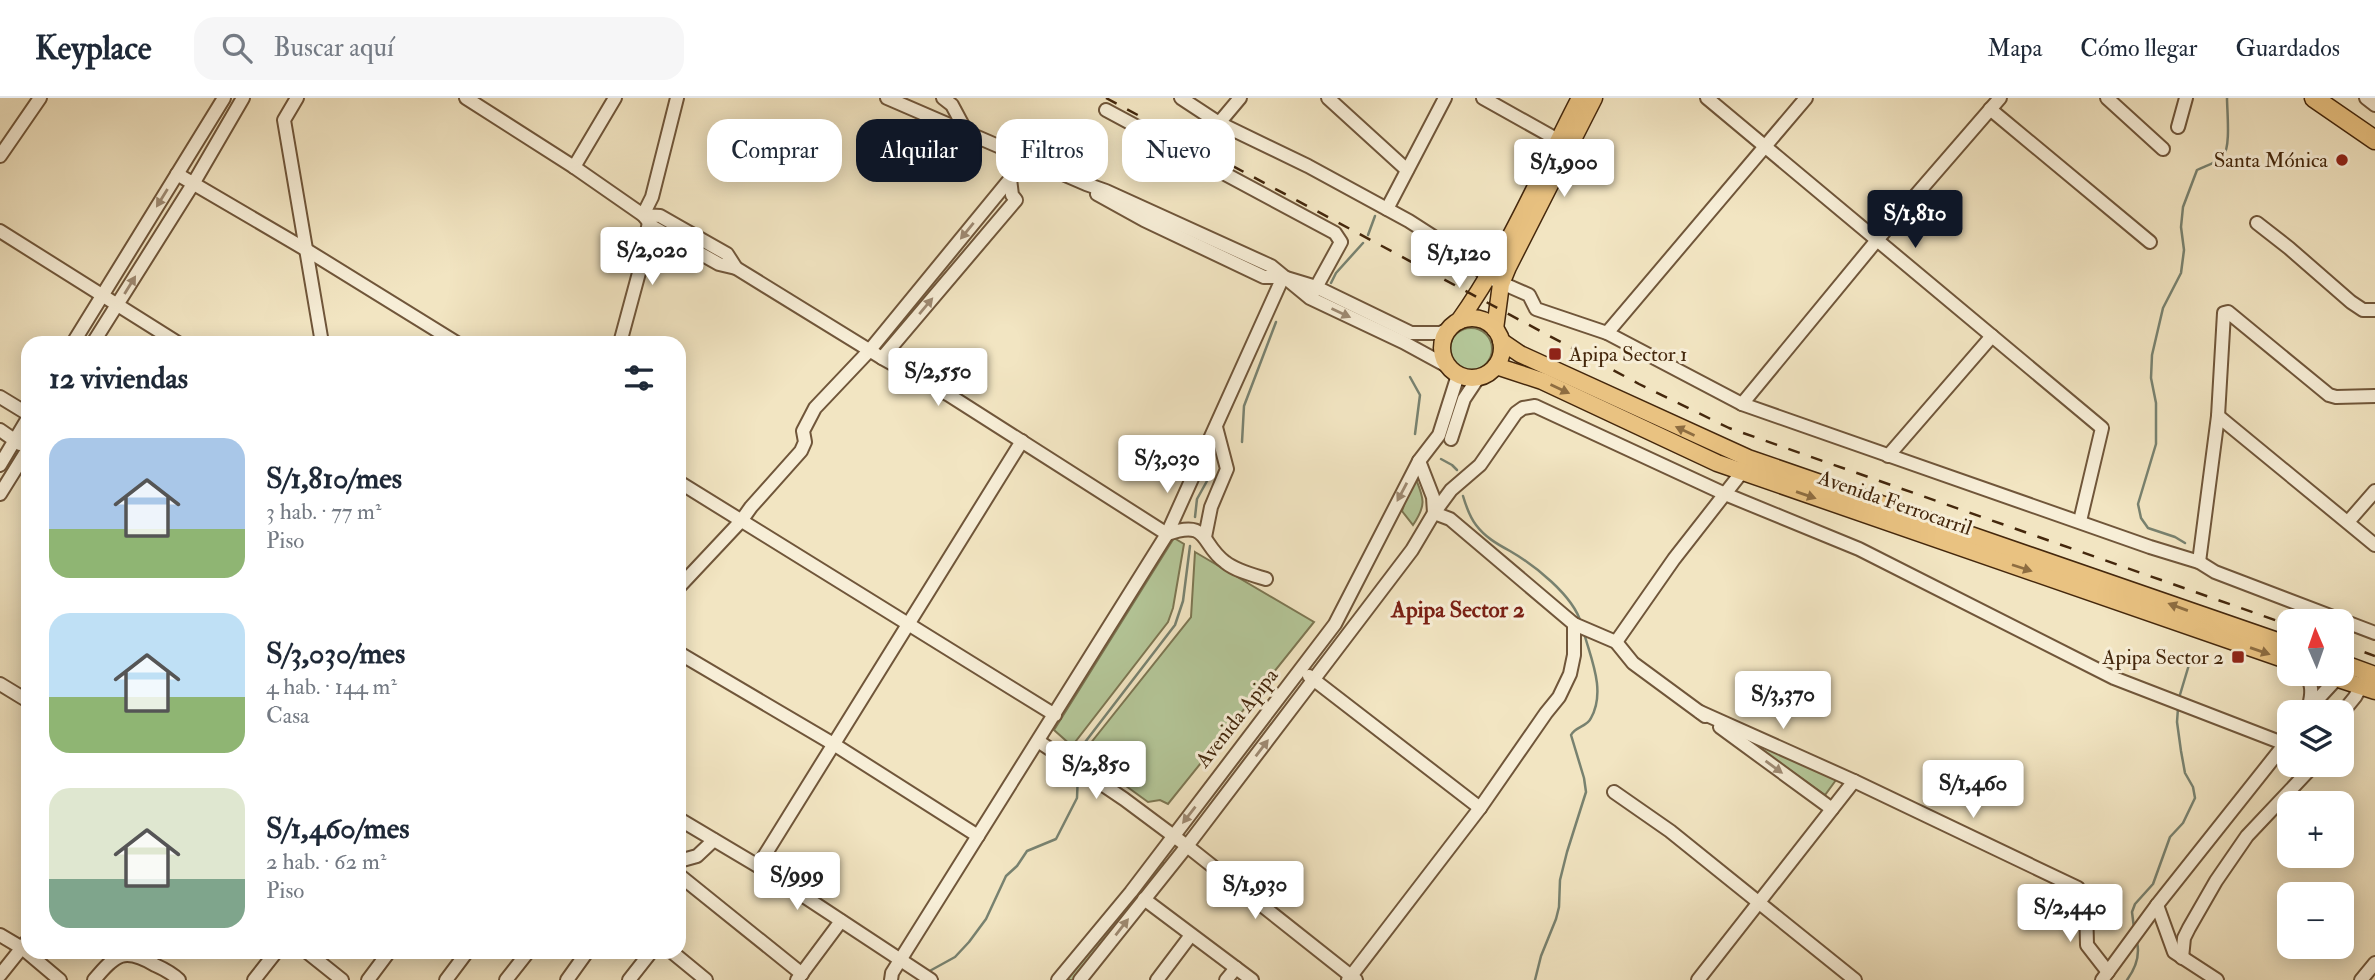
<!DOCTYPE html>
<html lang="es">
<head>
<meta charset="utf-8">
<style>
  body { margin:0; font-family:"IM FELL Double Pica",serif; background:#f6f6f7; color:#1f2937; height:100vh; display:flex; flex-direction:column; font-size:26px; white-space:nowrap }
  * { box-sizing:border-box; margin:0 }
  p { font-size:23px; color:#747a83 }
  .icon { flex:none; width:38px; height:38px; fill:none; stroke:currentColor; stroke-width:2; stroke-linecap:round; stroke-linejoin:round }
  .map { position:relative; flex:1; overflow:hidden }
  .drawer { position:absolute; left:21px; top:238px; width:665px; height:623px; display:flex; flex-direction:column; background:#fff; border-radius:21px; box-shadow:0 4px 18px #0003 }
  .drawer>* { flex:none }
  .top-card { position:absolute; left:707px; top:21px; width:665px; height:63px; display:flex; gap:14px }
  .needle { width:46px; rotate:358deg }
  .buttons { position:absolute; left:2277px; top:511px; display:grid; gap:14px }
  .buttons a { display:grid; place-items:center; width:77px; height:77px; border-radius:14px; background:#fff; box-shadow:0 4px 18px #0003; font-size:35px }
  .price { position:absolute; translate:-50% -60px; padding:0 16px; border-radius:7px; background:#fff; color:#222; font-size:23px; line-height:46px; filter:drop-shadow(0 2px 4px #0008) }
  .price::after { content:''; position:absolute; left:50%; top:42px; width:21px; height:16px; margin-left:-10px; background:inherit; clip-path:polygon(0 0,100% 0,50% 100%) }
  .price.active { background:#111827; color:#fff }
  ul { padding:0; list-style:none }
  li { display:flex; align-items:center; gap:21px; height:175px; padding:0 28px }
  li span { display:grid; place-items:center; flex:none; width:196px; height:140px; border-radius:21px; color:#555 }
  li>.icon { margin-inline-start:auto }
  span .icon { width:84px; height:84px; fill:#fffc; stroke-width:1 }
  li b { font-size:30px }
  h2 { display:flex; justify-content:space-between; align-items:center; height:84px; padding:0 28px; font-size:30px }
  .pill { padding:0 24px; border-radius:21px; background:#fff; box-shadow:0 4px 18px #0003; font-size:24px; line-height:63px }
  .pill.active { background:#111827; color:#fff }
  header { display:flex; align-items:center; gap:42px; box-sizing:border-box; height:98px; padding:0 35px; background:#fff; border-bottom:2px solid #e0e1e3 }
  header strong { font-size:33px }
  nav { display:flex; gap:38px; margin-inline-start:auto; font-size:24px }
  .search { width:490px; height:63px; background:#f6f6f7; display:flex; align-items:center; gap:18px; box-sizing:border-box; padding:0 24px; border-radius:21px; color:#747a83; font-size:26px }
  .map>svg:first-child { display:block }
  .green { fill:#b4c698; stroke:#7c7652; stroke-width:2 }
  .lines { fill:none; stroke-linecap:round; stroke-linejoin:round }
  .stream { stroke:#788270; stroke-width:2.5 }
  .minor-casing { stroke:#70563a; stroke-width:16 }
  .major-casing { stroke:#44270c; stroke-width:19 }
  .highway-casing { stroke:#44270c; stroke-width:21 }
  .minor { stroke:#f7eed7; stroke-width:12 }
  .major { stroke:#e9c281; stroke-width:16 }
  .highway { stroke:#e9c281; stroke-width:18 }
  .rail { stroke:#44270c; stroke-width:2.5; stroke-dasharray:12 12; stroke-linecap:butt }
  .oneway { fill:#9e8a72 }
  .oneway2 { fill:#8e6d41 }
  .poi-dot { fill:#8f2418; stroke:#f7eed7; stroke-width:2.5 }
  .labels { text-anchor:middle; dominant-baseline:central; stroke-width:6; stroke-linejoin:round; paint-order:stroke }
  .poi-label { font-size:21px; fill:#44270c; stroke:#f7eed7; text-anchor:end }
  .street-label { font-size:21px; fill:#44270c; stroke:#f7eed7 }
  .neighbourhood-label { font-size:23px; font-weight:bold; fill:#7a1f14; stroke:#f7eed7 }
</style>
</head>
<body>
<header>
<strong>Keyplace</strong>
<div class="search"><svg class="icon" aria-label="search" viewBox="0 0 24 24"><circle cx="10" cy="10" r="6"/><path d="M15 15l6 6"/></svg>Buscar aquí</div>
<nav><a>Mapa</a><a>Cómo llegar</a><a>Guardados</a></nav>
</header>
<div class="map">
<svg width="2375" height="882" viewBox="0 0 2375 882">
  <rect width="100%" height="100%" fill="#f2e5c2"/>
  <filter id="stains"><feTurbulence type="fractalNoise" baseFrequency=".00286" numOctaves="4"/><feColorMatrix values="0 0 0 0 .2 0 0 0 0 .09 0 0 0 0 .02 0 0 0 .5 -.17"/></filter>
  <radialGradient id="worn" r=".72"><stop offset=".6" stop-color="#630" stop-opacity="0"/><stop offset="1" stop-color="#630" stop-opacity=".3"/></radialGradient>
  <g class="green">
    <circle cx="1471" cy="251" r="21"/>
    <path d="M1414,376c9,23 14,29 -1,51l-11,-14z"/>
    <polygon points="1174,440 1184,446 1173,510 1168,524 1072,648 1054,632"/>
    <polygon points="1195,454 1314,524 1168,706 1160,702 1148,704 1082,656 1191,519"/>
    <polygon points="1742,638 1836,682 1825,697"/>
    <polygon points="1160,763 1166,766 1073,882 1066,882"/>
  </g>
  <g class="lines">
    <g class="stream">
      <polyline points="1368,137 1375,118"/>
      <polyline points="1331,185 1336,175 1363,145"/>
      <polyline points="1410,279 1420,297 1415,336"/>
      <polyline points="1242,344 1244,308 1276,224"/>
      <polyline points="1441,361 1452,367 1457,372"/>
      <path d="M1463,398c3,10 6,20 13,29 9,12 21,19 34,26 24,14 63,44 71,72"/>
      <polyline points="1195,419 1197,401 1212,374"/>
      <path d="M2185,445l-10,-6 -27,-9 -7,-10 -3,-14 18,-60v-41l-5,-25 1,-23 11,-47 18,-35 3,-23 -3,-23 2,-20 14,-37c8,-4 20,-7 26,-14 8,-8 4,-45 4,-58"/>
      <polyline points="2179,600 2191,560"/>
      <polyline points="1076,665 1079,652 1175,527 1183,503 1190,448"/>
      <polyline points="2134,830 2132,814 2135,806 2153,786 2170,739 2183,725 2195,700 2193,689 2185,675 2181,653 2177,624 2178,610"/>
      <polyline points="926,875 955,859 969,844 986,821 1006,778 1017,768 1027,753 1056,741 1077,700 1078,675"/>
      <path d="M1535,882l6,-24 15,-37 3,-12 1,-27 7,-28 19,-60 -2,-14 -13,-43c5,-9 16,-8 20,-17 15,-27 0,-59 -7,-85"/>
      <path d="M2127,882c8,-11 13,-25 10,-38"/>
    </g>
    <g class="minor-casing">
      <g id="minor">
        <polyline points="297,0 284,22 322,245"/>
        <path d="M466,0l108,69 69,48 10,12 66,37 17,4 146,90 67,37 218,139c43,-15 33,10 58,28 11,9 28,13 41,17"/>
        <polyline points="677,0 652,99 643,117 660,118 681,130 727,156 736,170"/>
        <polyline points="887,0 1086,86 1106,93 1271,168 1310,200 1403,244 1447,268"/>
        <polyline points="943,0 952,7 967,35"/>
        <polyline points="1181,0 1219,25 1308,68 1409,123 1468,161 1488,179 1529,197 1536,211 1607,235 1742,306 2150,449 2199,464 2215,474 2375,535"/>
        <polyline points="1328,0 1407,72"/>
        <polyline points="1483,0 1558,42"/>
        <polyline points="1707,0 2102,330 2080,423"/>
        <polyline points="2107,0 2163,51"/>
        <polyline points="2366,0 2375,7"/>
        <polyline points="1990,11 2150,144"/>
        <polyline points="1106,12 1335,135 1341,144 1313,195"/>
        <polyline points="1219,25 1240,0"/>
        <polyline points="2178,29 2186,0"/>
        <polyline points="0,58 40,0"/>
        <polyline points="574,69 615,0"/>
        <polyline points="177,76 305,151 457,245"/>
        <polyline points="1097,96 1144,122 1264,179 1283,179 1316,189 1411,235 1440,235 1449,231"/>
        <polyline points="1387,111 1445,0"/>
        <polyline points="2257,125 2289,150 2351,204 2363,212 2375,212"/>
        <polyline points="0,133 178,245"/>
        <polyline points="1607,235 1806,0"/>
        <polyline points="73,245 224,0"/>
        <polyline points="93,245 193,86 243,0"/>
        <polyline points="620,245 640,171 649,124"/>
        <polyline points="882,260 1016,102 1012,97 1010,81"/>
        <polyline points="0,299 28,316"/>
        <polyline points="1742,306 1877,142 2000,0"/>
        <polyline points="2218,318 2375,447"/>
        <polyline points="0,332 20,346"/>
        <polyline points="1451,341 1464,301 1478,280"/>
        <polyline points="1888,358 1992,238"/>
        <polyline points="1419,363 1433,399 1434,415"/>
        <polyline points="0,367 28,320"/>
        <polyline points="679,384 1055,617"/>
        <polyline points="0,396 28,351"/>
        <polyline points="1434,415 1450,421 1574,526 1616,544 1633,565 1705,618"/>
        <polyline points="2348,424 2375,393"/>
        <polyline points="1205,439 1211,409 1227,371 1216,329"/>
        <polyline points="2199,464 2218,318 2224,215 2228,214 2329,297 2336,299 2375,298"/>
        <polyline points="679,489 741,423 751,409 801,353 805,344 803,333 815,310 869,253 1010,81 1024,58"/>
        <polyline points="1616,544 1674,461 1742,374 1745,366"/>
        <polyline points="679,555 835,647 978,738"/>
        <path d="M2305,576c8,10 7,20 4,32"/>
        <polyline points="1309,578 1480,710"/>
        <polyline points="0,586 28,603"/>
        <polyline points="1700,614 1854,683 2078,790 2086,806 2087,847 2108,874"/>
        <polyline points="2306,614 2341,576"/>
        <polyline points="2342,615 2355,599 2365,581"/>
        <polyline points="1720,629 1832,711"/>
        <polyline points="1038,643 1124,701 1187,748 1356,882"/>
        <polyline points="1614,694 1670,733 1855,882"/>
        <polyline points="679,721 758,768 931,882"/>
        <polyline points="679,763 697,758 714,742"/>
        <polyline points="758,768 1022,343"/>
        <polyline points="679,777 802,876"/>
        <polyline points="1144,801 1252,882"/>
        <polyline points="2157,807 2174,854 2217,882"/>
        <polyline points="0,837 22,850 60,882"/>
        <polyline points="307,854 342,882"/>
        <polyline points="672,854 706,882"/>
        <polyline points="2182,860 2184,840 2189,830 2216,783 2247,738 2314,667"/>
        <polyline points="0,877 28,842"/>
        <path d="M94,882c22,-26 30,-33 61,-15 9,4 17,8 24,15"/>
        <polyline points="254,882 276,854"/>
        <polyline points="368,882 389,854"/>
        <polyline points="446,882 467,854"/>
        <polyline points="506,882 528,854"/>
        <polyline points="567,882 587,854"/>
        <polyline points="629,882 651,854"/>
        <polyline points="797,882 841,823"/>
        <polyline points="891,882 892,875 1167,436 1283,179"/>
        <polyline points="1058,882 1131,794 1335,526 1419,363 1439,337 1458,277"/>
        <polyline points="1080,882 1187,748 1314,581 1412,452 1434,415 1451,392 1480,367 1516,315 1523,310 1535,308 1725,396 1859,451 2114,580 2285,646 2289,645"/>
        <polyline points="1157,882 1191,837"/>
        <polyline points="1226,882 1236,870"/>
        <polyline points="1348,882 1480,710 1546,615 1559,599 1570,576 1574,557 1574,526"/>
        <polyline points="1698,882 1854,683"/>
        <polyline points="2102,882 2157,807 2288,642"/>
        <polyline points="2361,882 2375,865"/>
      </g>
    </g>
    <g class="major-casing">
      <g id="major">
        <circle cx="1472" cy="250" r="30"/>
        <path d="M1459,223c49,-69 82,-148 121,-223"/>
        <polyline points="1495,231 1501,186 1508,169 1594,0"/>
        <polyline points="1501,243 1520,256 1748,360 2289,547"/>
        <polyline points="1496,268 1542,283 1717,365 2289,563"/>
        <polyline points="2342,565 2375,577"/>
        <polyline points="2323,576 2375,593"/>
      </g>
    </g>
    <g class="highway-casing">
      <polyline id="highway" points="2314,0 2375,42"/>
    </g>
    <use href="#minor" class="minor"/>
    <use href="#major" class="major"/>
    <use href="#highway" class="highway"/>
    <g class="rail">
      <polyline points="1106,0 1639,286 1729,330 2289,527"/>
      <polyline points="2342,546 2375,558"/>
    </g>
  </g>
  <defs><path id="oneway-solid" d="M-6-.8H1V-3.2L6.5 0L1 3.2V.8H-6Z" transform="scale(1.75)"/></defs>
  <g class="oneway">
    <use href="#oneway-solid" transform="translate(162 100) rotate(122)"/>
    <use href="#oneway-solid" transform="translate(967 133) rotate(129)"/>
    <use href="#oneway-solid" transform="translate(130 187) rotate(-58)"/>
    <use href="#oneway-solid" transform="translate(926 208) rotate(-50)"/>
    <use href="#oneway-solid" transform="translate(1341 215) rotate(25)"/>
    <use href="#oneway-solid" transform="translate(1402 394) rotate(118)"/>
    <use href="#oneway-solid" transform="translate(1262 650) rotate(-53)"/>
    <use href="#oneway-solid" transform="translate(1774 669) rotate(36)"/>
    <use href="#oneway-solid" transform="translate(1189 717) rotate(128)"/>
    <use href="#oneway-solid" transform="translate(1122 829) rotate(-52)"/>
  </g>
  <g class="oneway2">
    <use href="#oneway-solid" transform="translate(1560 291) rotate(25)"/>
    <use href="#oneway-solid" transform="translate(1685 333) rotate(-155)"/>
    <use href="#oneway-solid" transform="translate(1806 397) rotate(19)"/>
    <use href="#oneway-solid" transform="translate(2022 470) rotate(18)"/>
    <use href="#oneway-solid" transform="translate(2178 509) rotate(-160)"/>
    <use href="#oneway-solid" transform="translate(2260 553) rotate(19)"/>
  </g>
  <g class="poi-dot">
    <circle cx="2342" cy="62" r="7"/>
    <rect x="1548" y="249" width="14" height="14" rx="3.5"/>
    <rect x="2231" y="552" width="14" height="14" rx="3.5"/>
  </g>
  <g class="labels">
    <g class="poi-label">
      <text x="2328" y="62">Santa Mónica</text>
      <text x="1569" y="256" text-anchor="start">Apipa Sector 1</text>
      <text x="2224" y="559">Apipa Sector 2</text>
    </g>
    <g class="street-label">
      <text transform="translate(1895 405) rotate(19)">Avenida Ferrocarril</text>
      <text transform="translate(1237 620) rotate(-52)">Avenida Apipa</text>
    </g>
    <g class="neighbourhood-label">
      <text x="1458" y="511">Apipa Sector 2</text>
    </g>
  </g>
  <rect width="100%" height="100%" filter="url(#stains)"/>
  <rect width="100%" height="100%" fill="url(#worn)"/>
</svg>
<div class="buttons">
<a><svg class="needle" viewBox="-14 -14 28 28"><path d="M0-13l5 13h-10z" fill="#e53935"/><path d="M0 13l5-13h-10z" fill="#747a83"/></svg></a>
<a><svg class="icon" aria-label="layers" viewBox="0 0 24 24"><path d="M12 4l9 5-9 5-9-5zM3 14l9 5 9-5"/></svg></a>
<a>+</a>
<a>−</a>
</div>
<b class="price" style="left:1564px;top:101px">S/1,900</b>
<b class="price active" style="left:1915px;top:152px">S/1,810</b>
<b class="price" style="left:652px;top:189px">S/2,020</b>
<b class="price" style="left:1459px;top:192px">S/1,120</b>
<b class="price" style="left:938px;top:310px">S/2,550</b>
<b class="price" style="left:1167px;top:397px">S/3,030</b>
<b class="price" style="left:1783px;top:633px">S/3,370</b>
<b class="price" style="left:1096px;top:703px">S/2,850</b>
<b class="price" style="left:1973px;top:722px">S/1,460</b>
<b class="price" style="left:797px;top:814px">S/999</b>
<b class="price" style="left:1255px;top:823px">S/1,930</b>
<b class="price" style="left:2070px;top:846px">S/2,440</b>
<div class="top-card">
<a class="pill">Comprar</a>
<a class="pill active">Alquilar</a>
<a class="pill">Filtros</a>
<a class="pill">Nuevo</a>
</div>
<section class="drawer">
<h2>12 viviendas<svg class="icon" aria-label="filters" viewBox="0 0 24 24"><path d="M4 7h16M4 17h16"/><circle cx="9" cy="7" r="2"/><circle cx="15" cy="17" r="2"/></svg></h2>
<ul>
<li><span style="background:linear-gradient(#a9c7e8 65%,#8fb573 0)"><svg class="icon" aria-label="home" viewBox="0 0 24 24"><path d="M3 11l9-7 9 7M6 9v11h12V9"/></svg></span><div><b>S/1,810/mes</b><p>3 hab. · 77 m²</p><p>Piso</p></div></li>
<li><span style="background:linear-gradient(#bfe0f5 60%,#8fb573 0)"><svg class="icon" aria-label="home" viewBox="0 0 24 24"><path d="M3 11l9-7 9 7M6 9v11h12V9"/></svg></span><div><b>S/3,030/mes</b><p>4 hab. · 144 m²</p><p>Casa</p></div></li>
<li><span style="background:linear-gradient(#dfe7d0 65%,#7fa58c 0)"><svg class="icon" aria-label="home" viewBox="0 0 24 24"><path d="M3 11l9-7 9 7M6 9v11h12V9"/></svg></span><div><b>S/1,460/mes</b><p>2 hab. · 62 m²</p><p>Piso</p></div></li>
</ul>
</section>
</div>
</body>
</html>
